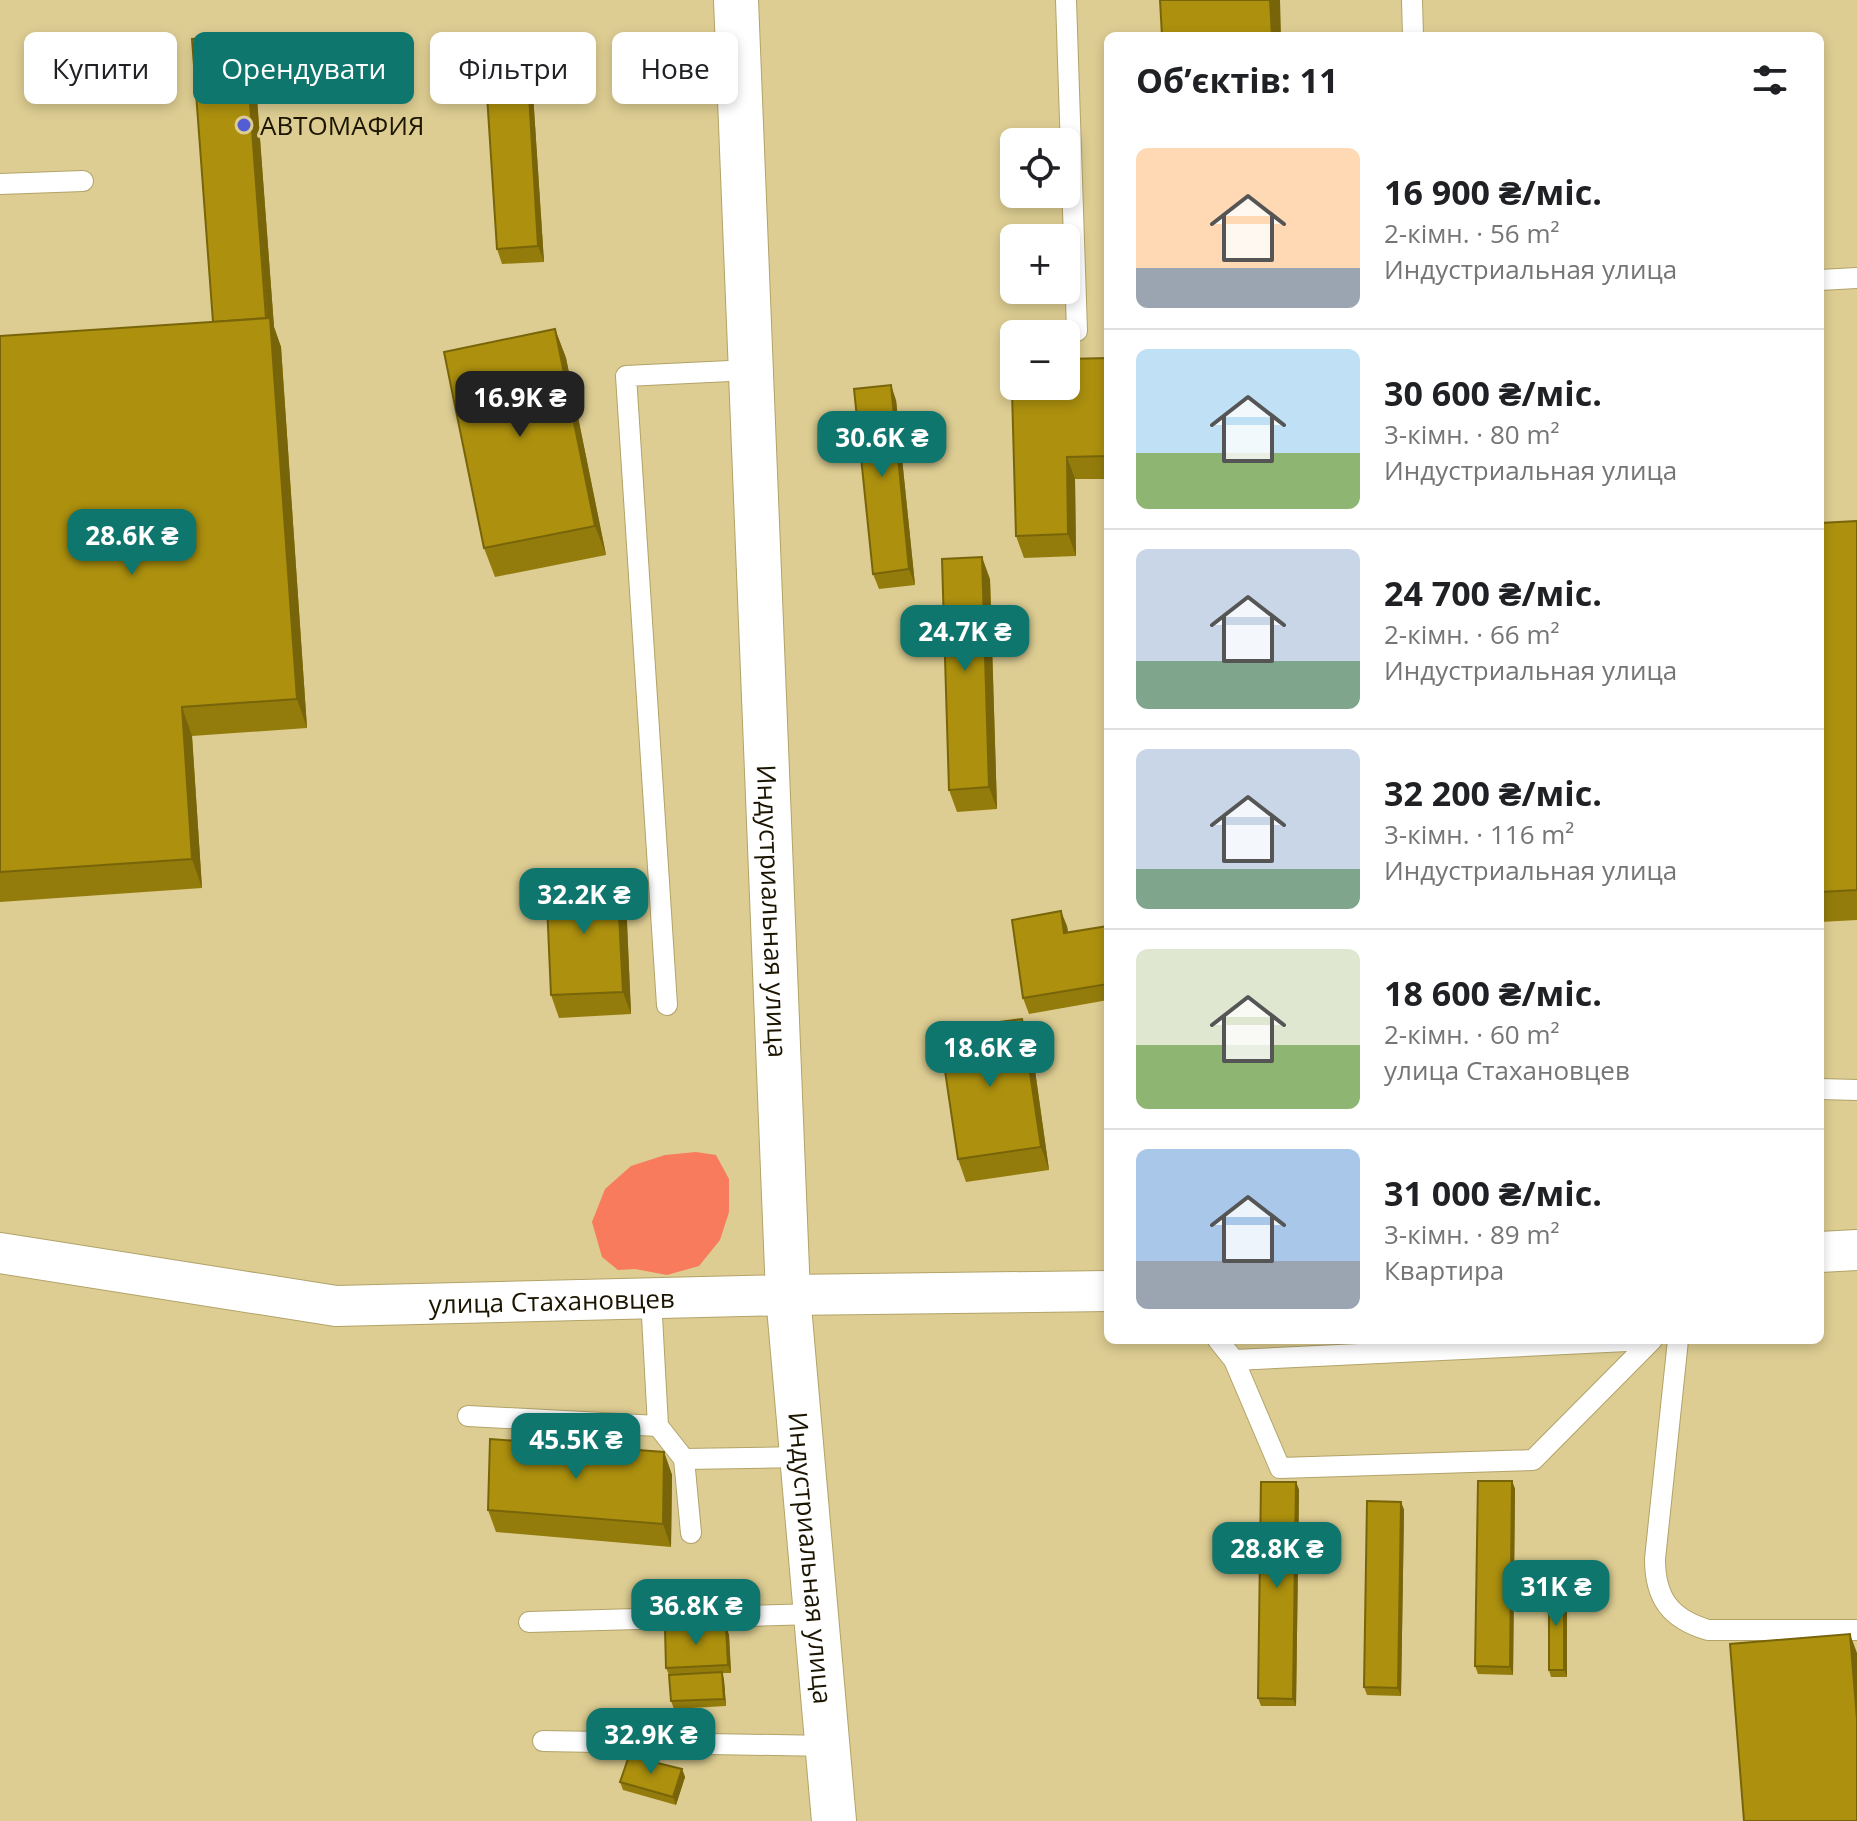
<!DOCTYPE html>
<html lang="uk">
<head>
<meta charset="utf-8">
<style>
  body { margin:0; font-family:"Open Sans",sans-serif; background:#f6f6f6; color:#202124; height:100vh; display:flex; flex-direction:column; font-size:30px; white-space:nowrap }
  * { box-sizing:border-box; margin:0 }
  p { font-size:26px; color:#757577 }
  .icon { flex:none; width:44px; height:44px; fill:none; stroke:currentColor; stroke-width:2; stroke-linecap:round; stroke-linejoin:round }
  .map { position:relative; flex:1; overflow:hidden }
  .drawer { position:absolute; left:1104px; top:32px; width:720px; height:1312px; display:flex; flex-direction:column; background:#fff; border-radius:12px; box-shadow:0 4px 12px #0003 }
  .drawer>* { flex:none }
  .guide { position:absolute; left:24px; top:32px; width:760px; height:72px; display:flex; gap:16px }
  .fabs { position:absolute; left:1000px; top:128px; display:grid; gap:16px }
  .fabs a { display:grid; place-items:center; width:80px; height:80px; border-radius:12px; background:#fff; box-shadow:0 4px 12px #0003; font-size:40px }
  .price { position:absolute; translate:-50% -68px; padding:0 18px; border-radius:16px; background:#0f766e; color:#fff; font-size:26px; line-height:52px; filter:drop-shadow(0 2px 4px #0008) }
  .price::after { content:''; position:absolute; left:50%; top:48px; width:24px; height:18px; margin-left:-12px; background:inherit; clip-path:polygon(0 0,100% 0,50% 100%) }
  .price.current { background:#222; color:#fff }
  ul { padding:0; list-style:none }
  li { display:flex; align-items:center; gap:24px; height:200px; padding:0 32px }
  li+li { border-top:2px solid #e0e0e0 }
  li span { display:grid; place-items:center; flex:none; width:224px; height:160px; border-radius:12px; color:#555 }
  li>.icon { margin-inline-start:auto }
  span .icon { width:96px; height:96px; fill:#fffc; stroke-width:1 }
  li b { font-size:34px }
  h2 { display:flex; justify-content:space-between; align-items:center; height:96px; padding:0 32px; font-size:34px }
  .chip { padding:0 28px; border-radius:12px; background:#fff; box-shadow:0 4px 12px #0003; font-size:28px; line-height:72px }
  .chip.current { background:#0f766e; color:#fff }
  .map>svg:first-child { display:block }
  .green { fill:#f87b5d }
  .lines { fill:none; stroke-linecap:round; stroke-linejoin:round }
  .service-casing { stroke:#b2a369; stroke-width:22 }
  .minor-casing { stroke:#b2a369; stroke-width:42 }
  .secondary-casing { stroke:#b2a369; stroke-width:46 }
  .service { stroke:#fff; stroke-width:20 }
  .minor { stroke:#fff; stroke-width:40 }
  .secondary { stroke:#fff; stroke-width:44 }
  .wall { fill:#947c0c }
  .shaded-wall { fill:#78650a }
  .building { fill:#ac900e; stroke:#78650a; stroke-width:2 }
  .poi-dot { fill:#535dd4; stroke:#ddcd92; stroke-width:3 }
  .labels { text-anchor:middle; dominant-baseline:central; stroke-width:6; stroke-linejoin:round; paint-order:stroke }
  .poi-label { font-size:26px; fill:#1b1501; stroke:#ddcd92; text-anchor:start }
  .street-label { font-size:26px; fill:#1b1501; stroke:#ddcd92 }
</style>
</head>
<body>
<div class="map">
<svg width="1857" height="1821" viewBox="0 0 1857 1821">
  <rect width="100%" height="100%" fill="#ddcd92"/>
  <polygon class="green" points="696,1152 716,1155 729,1179 729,1212 720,1240 699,1266 667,1275 635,1269 618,1270 602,1257 592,1222 605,1189 631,1166 665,1155"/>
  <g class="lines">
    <g class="service-casing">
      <g id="service">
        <polyline points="1066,0 1077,331"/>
        <polyline points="1412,0 1413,36"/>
        <polyline points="0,184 83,181"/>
        <polyline points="1820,280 1857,278"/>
        <polyline points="667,1005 626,376 751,370"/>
        <polyline points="1820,1089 1857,1090"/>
        <polyline points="651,1298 658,1426 684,1459 802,1457"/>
        <polyline points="1218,1340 1234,1360 1280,1468 1533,1460 1652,1340"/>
        <path d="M1678,1340l-23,219c0,40 16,60 53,71h149"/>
        <polyline points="1234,1360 1648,1340"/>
        <polyline points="468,1416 658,1426"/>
        <polyline points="684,1459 691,1533"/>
        <polyline points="529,1622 816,1614"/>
        <polyline points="543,1741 828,1746"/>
      </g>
    </g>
    <g class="minor-casing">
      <g id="minor">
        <polyline points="1820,1252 1857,1250"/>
        <path id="s1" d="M0,1253l336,53 452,-11 320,-4"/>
      </g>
    </g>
    <g class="secondary-casing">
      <g id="secondary">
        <path id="s2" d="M736,0l52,1295 46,526"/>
      </g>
    </g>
    <use href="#service" class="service"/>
    <use href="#minor" class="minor"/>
    <use href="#secondary" class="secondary"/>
  </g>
  <g class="wall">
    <polygon points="254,58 274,327 281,347 307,728 192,736 202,888 0,902 0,336 213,322"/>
    <polygon points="533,94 544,262 502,264 497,249"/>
    <polygon points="555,329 566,358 606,555 495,577 484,548"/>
    <polygon points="1108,358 1108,479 1075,479 1076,556 1024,558 1016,536 1033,389"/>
    <polygon points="896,400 915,585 879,589 873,574"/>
    <polygon points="1857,521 1857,920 1820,922 1820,523"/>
    <polygon points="990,579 997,809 957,812 949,790"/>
    <polygon points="626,900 631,1014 559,1018 551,995"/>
    <polygon points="1067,926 1068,933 1108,926 1108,1000 1029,1014 1023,998"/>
    <polygon points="1031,1042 1049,1170 966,1182 958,1159"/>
    <polygon points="664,1452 672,1475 671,1547 496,1532 488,1510"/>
    <polygon points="1512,1481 1515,1489 1513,1675 1478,1674 1475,1666"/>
    <polygon points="1296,1482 1299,1490 1296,1706 1261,1706 1258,1698"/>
    <polygon points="1401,1502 1404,1510 1401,1696 1367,1695 1364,1687"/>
    <polygon points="1567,1594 1567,1677 1551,1677 1549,1670"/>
    <polygon points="726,1627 729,1635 731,1673 722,1673 724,1680 726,1706 674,1709 671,1701 669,1675 666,1668"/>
    <polygon points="682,1769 685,1777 676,1805 623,1790 620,1782"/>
  </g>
  <g class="shaded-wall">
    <polygon points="1270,0 1280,0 1281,36 1272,36"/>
    <polygon points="245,36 254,58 274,327 281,347 307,728 297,699"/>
    <polygon points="528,78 533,94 544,262 538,246"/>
    <polygon points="555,329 566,358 606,555 595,526"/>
    <polygon points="891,385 896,400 915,585 909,569"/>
    <polygon points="1067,457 1075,479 1076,556 1068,534"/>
    <polygon points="982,557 990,579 997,809 989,787"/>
    <polygon points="182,707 192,736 202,888 192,859"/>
    <polygon points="617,877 626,900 631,1014 623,992"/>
    <polygon points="1061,911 1067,926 1070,948 1064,933"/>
    <polygon points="1022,1019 1031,1042 1049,1170 1041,1147"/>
    <polygon points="664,1452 672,1475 671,1547 663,1524"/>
    <polygon points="1512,1481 1515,1489 1513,1675 1510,1667"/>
    <polygon points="1296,1482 1299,1490 1296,1706 1293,1699"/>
    <polygon points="1401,1502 1404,1510 1401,1696 1398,1688"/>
    <polygon points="1564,1586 1567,1594 1567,1677 1564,1670"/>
    <polygon points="726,1627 729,1635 731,1673 728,1665"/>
    <polygon points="1850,1634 1857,1653 1857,1719"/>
    <polygon points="722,1672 724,1680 726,1706 724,1699"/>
    <polygon points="682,1769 685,1777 676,1805 673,1797"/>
  </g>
  <g class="building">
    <polygon points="1160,0 1270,0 1272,36 1162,36"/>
    <polygon points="245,36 266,318 213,322 192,39"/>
    <polygon points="528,78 538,246 497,249 486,80"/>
    <polygon points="270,318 297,699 182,707 192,859 0,872 0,336"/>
    <polygon points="555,329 595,526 484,548 444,352"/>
    <polygon points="1108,358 1108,456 1067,457 1068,534 1016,536 1012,391 1033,389 1032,386 1066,386 1066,359"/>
    <polygon points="891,385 909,569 873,574 854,389"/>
    <polygon points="1857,521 1857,890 1820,892 1820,523"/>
    <polygon points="982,557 989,787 949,790 942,559"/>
    <polygon points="617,877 623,992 551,995 546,881"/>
    <polygon points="1061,911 1064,933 1108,926 1108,984 1023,998 1012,920"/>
    <polygon points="1022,1019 1041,1147 958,1159 939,1030"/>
    <polygon points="490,1439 664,1452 663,1524 488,1510"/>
    <polygon points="1478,1481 1512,1481 1510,1667 1475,1666"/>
    <polygon points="1261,1482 1296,1482 1293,1699 1258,1698"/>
    <polygon points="1367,1501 1401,1502 1398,1688 1364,1687"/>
    <rect x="1549" y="1586" width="15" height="84"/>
    <polygon points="726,1627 728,1665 666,1668 665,1629"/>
    <polygon points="1850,1634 1857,1719 1857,1821 1744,1821 1730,1644"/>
    <polygon points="722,1672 724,1699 671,1701 669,1675"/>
    <polygon points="629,1756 682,1769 673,1797 620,1782"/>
  </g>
  <circle class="poi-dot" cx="244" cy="125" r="8"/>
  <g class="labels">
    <g class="poi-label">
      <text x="260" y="125">АВТОМАФИЯ</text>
    </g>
    <g class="street-label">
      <text stroke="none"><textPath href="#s2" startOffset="912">Индустриальная улица</textPath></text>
      <text stroke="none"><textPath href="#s1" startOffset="556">улица Стахановцев</textPath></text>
      <text stroke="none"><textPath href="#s2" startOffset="1560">Индустриальная улица</textPath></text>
    </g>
  </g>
</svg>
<div class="fabs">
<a><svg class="icon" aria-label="locate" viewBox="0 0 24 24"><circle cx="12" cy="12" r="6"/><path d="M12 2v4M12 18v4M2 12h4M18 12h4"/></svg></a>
<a>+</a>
<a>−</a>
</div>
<b class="price current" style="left:520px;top:439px">16.9K ₴</b>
<b class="price" style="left:882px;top:479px">30.6K ₴</b>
<b class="price" style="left:132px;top:577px">28.6K ₴</b>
<b class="price" style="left:965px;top:673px">24.7K ₴</b>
<b class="price" style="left:584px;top:936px">32.2K ₴</b>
<b class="price" style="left:990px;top:1089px">18.6K ₴</b>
<b class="price" style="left:576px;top:1481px">45.5K ₴</b>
<b class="price" style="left:1277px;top:1590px">28.8K ₴</b>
<b class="price" style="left:1556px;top:1628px">31K ₴</b>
<b class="price" style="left:696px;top:1647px">36.8K ₴</b>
<b class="price" style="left:651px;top:1776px">32.9K ₴</b>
<div class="guide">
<a class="chip">Купити</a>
<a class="chip current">Орендувати</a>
<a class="chip">Фільтри</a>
<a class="chip">Нове</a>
</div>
<section class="drawer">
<h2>Об’єктів: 11<svg class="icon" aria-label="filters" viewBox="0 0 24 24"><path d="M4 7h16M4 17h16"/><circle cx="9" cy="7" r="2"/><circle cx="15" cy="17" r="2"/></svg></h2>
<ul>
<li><span style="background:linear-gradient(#ffd9b3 75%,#9aa5b1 0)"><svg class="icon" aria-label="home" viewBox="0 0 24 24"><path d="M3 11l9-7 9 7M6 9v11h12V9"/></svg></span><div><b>16 900 ₴/міс.</b><p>2-кімн. · 56 m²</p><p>Индустриальная улица</p></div></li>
<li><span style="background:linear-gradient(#bfe0f5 65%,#8fb573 0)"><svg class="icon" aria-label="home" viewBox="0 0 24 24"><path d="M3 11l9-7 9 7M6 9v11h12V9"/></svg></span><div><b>30 600 ₴/міс.</b><p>3-кімн. · 80 m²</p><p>Индустриальная улица</p></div></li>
<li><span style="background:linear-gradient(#c9d6e8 70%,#7fa58c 0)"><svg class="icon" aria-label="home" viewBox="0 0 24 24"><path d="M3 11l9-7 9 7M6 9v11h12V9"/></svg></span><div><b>24 700 ₴/міс.</b><p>2-кімн. · 66 m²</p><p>Индустриальная улица</p></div></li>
<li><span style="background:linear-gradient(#c9d6e8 75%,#7fa58c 0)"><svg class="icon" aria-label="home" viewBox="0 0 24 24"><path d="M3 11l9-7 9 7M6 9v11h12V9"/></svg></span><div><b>32 200 ₴/міс.</b><p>3-кімн. · 116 m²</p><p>Индустриальная улица</p></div></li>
<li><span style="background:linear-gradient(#dfe7d0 60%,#8fb573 0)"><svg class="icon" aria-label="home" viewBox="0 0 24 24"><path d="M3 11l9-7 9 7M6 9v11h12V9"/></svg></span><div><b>18 600 ₴/міс.</b><p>2-кімн. · 60 m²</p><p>улица Стахановцев</p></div></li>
<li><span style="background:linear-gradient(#a9c7e8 70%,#9aa5b1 0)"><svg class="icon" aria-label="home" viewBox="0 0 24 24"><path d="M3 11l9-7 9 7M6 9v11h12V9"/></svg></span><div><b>31 000 ₴/міс.</b><p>3-кімн. · 89 m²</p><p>Квартира</p></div></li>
</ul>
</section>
</div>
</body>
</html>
